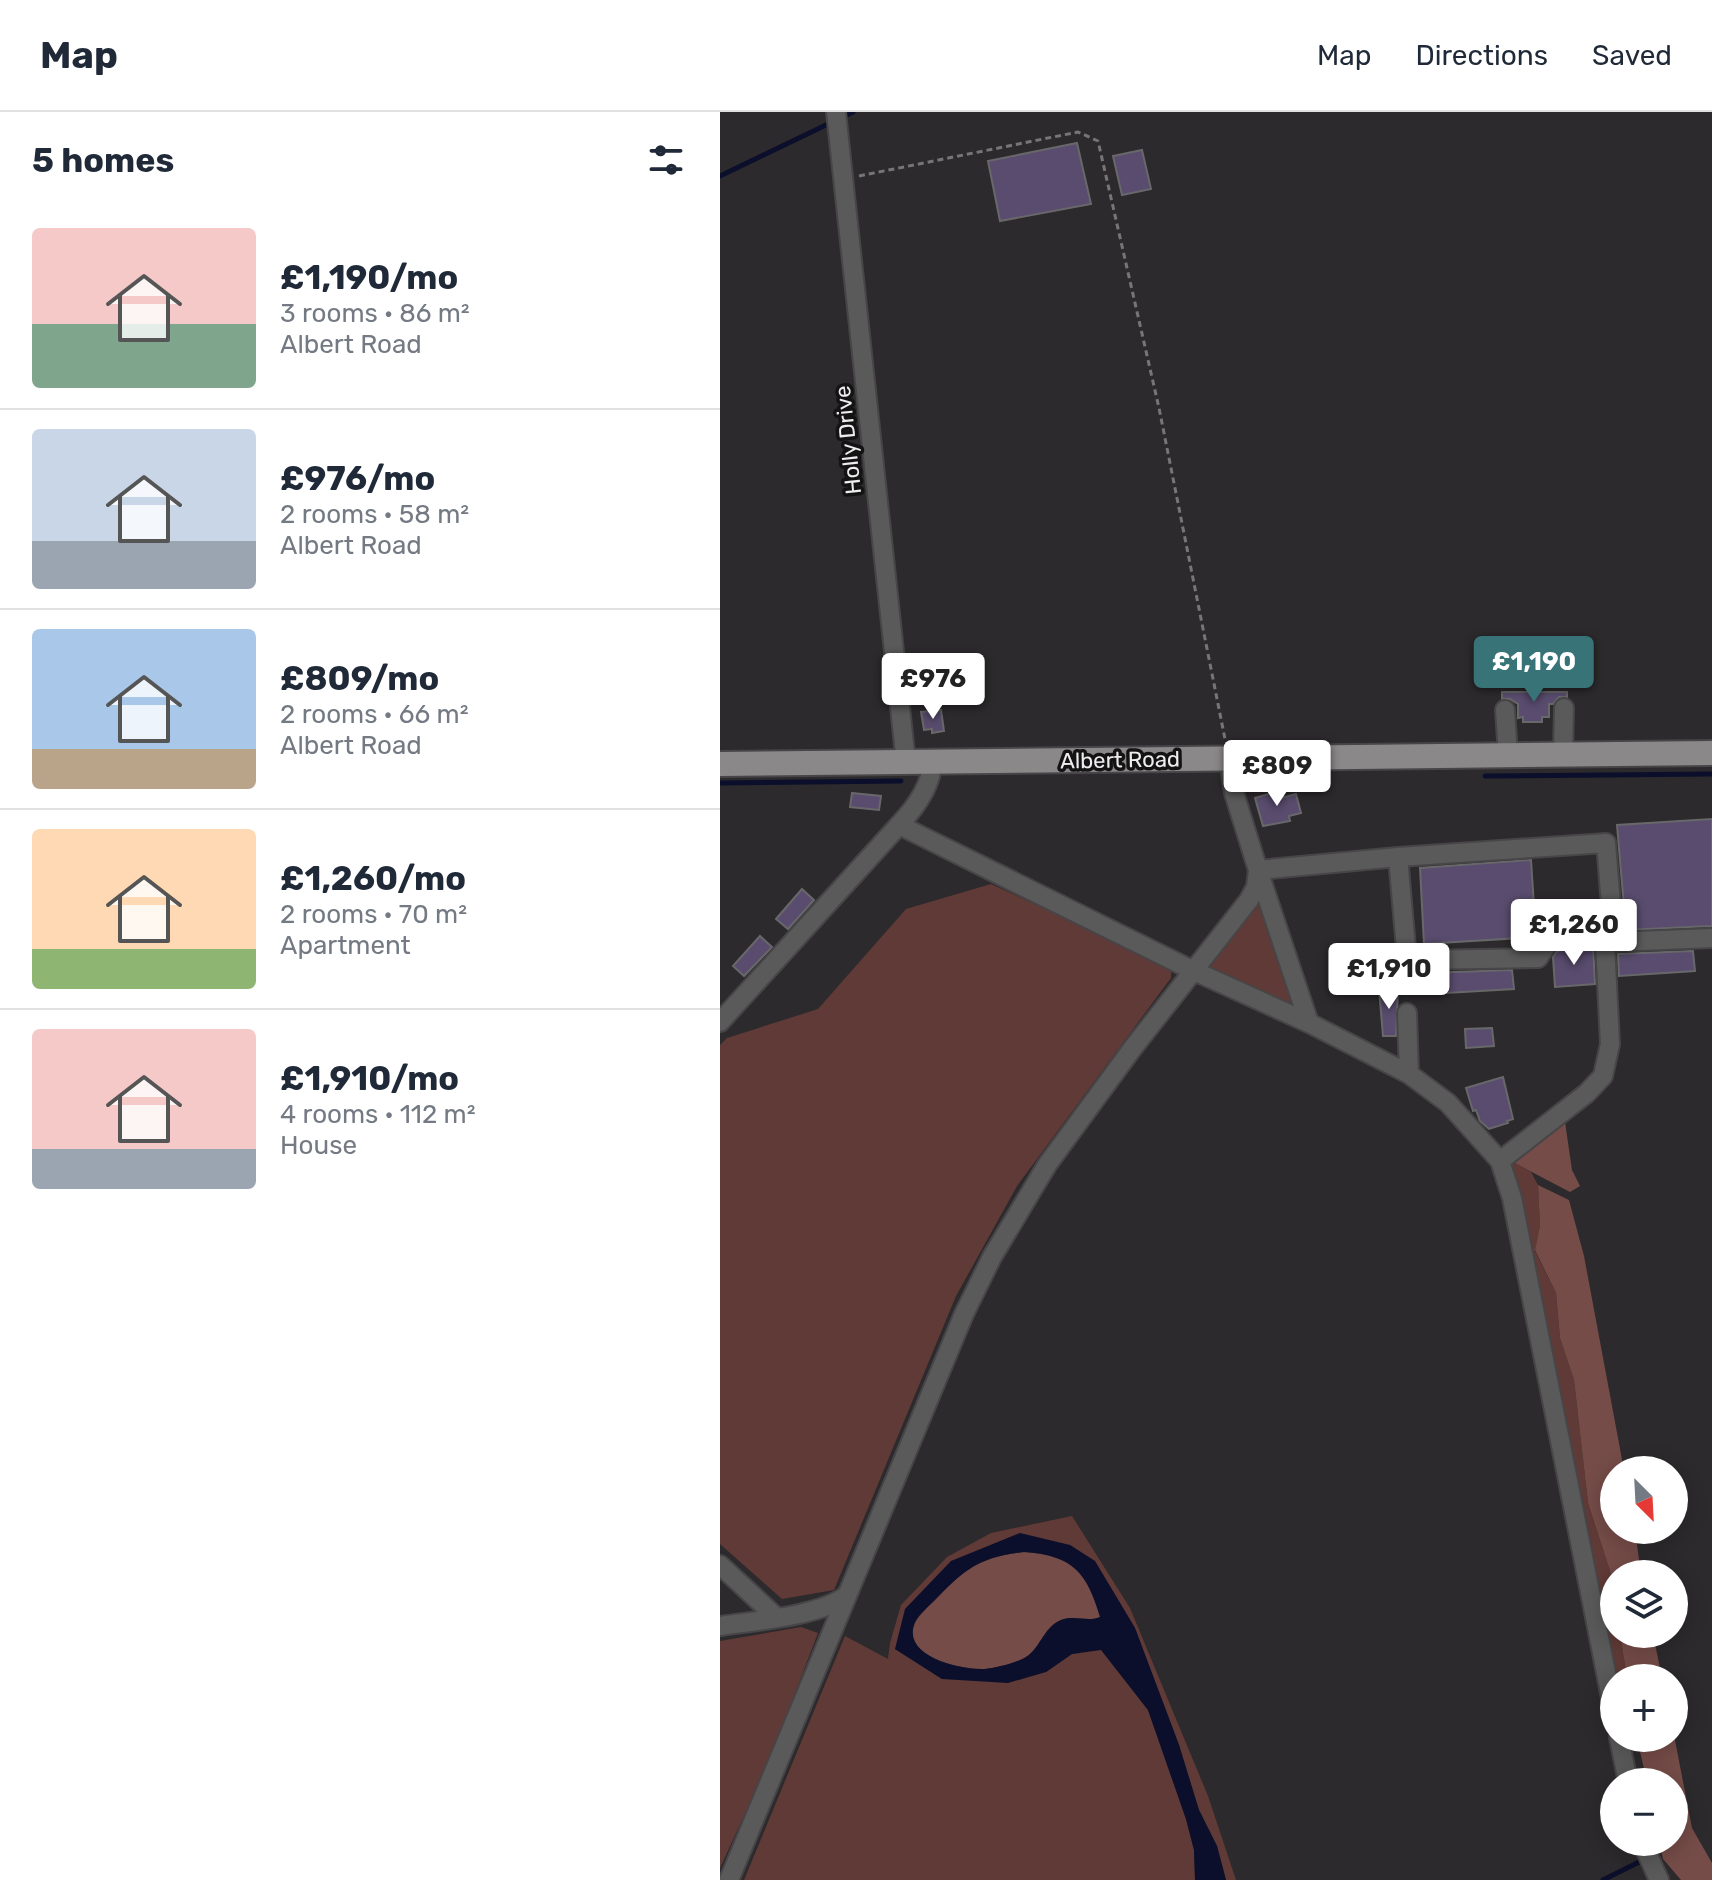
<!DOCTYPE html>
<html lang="en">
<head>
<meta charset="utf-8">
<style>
  body { margin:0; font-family:Rubik,sans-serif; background:#f2f2f3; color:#1f2937; height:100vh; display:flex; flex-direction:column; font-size:30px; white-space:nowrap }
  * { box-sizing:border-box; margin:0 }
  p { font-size:26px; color:#747a83 }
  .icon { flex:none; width:44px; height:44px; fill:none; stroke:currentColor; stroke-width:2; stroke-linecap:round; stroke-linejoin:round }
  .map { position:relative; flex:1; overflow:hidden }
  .panel { display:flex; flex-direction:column; background:#fff; width:720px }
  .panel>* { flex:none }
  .needle { width:52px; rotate:156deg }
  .buttons { position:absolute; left:880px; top:1344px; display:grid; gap:16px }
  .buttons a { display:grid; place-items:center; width:88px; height:88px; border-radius:50%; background:#fff; box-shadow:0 4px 20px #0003; font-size:40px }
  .price { position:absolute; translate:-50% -68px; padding:0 18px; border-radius:8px; background:#fff; color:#222; font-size:26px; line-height:52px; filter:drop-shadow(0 2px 4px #0008) }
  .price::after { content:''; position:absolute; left:50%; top:48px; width:24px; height:18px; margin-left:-12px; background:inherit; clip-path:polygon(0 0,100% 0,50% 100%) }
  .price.current { background:#377377; color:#fff }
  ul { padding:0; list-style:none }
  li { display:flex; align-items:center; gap:24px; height:200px; padding:0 32px }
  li+li { border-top:2px solid #e0e1e3 }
  li span { display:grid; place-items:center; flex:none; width:224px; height:160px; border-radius:8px; color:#555 }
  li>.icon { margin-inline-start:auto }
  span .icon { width:96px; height:96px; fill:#fffc; stroke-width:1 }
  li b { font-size:34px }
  h2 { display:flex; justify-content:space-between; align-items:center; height:96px; padding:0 32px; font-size:34px }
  header { display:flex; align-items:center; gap:48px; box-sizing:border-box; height:112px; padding:0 40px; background:#fff; border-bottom:2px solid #e0e1e3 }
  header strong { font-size:38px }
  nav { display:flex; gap:44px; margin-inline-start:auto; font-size:28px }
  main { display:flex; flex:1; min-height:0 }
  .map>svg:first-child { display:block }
  .green { fill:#603a36 }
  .forest { fill:#754c48 }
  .water { fill:#0b0f2b; fill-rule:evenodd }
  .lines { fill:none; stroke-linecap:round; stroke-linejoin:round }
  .stream { stroke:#0b0f2b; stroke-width:5 }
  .building { fill:#594c6e; stroke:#68676a; stroke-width:2 }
  .minor-casing { stroke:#474547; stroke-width:22 }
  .major-casing { stroke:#474547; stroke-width:28 }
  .path { stroke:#777577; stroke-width:3; stroke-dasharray:6 4; stroke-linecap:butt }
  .minor { stroke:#5b5a5a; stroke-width:18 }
  .major { stroke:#8b8889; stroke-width:24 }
  .labels { text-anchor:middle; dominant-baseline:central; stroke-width:7; stroke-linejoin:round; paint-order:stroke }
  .street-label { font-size:22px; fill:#eeecee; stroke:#141314 }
</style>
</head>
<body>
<header>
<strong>Map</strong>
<nav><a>Map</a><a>Directions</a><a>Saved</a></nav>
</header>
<main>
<section class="panel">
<h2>5 homes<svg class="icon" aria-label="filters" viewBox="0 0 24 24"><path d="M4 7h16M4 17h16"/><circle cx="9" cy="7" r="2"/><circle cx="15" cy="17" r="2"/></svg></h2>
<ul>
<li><span style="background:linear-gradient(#f6c9c9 60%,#7fa58c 0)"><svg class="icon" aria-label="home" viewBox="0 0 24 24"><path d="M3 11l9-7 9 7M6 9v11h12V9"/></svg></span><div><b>£1,190/mo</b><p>3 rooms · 86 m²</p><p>Albert Road</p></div></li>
<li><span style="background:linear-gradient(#c9d6e8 70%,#9aa5b1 0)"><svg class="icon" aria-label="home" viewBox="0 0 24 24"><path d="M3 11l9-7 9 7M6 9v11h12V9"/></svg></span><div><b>£976/mo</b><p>2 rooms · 58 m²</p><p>Albert Road</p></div></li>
<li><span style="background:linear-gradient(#a9c7e8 75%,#b9a48a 0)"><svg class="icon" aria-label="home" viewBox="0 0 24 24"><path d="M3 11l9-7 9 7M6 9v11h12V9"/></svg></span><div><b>£809/mo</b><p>2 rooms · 66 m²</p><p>Albert Road</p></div></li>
<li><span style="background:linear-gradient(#ffd9b3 75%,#8fb573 0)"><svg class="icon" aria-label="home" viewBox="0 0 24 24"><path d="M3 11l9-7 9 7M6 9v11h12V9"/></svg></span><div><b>£1,260/mo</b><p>2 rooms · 70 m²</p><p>Apartment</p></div></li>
<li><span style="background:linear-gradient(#f6c9c9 75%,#9aa5b1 0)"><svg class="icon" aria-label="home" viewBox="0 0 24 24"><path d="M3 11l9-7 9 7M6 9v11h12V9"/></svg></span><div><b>£1,910/mo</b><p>4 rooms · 112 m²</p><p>House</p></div></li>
</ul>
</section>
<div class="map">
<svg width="992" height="1768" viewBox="0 0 992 1768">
  <rect width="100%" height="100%" fill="#2c2a2c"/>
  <g class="green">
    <polygon points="271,772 451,854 451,866 297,1074 236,1184 114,1478 62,1487 0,1432 0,933 7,926 98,897 186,797"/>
    <polygon points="543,788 574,895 485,856"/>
    <polygon points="787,1047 811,1060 818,1073 820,1114 815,1139 836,1181 840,1226 854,1268 868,1391 890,1459 894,1483 894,1522 900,1522 907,1566 894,1566"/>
    <polygon points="352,1404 410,1496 488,1684 516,1768 506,1768 497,1734 479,1698 459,1633 415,1516 375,1450 350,1433 231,1449 175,1537 222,1567 326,1560 352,1542 381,1537 428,1598 466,1707 474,1738 475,1768 24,1768 125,1524 168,1547 170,1531 181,1493 227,1445 271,1421"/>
    <polygon points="81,1515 98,1521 47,1654 0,1756 0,1529"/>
  </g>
  <g class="forest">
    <polygon points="844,1003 852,1058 860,1074 850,1080 787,1047"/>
    <polygon points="818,1073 849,1088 864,1144 904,1358 894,1358 894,1418 915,1418 921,1462 894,1462 894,1483 890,1459 868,1391 854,1268 840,1226 836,1181 815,1138 820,1114"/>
    <path d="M304,1440c21,1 51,8 63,29 6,10 9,25 14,36 -13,5 -25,-1 -37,2 -20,5 -23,29 -38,38 -9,6 -30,11 -41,12 -23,1 -85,-12 -70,-46 4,-8 14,-17 20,-24 31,-31 45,-42 89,-47z"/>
    <polygon points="900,1522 933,1522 942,1566 907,1566"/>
    <polygon points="954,1623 972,1716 992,1751 992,1768 961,1768 943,1747 939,1730 954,1730 954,1670 927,1670 917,1626 954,1626"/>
  </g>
  <path class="water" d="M300,1421l50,12 25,16 40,67 44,117 20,65 18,36 9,34h-31l-1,-30 -8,-31 -38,-109 -47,-60 -29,4 -26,18 -38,11 -66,-4 -47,-30 10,-40 46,-48zM304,1440c49,3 63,21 76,65 -12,5 -24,-1 -36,2 -20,6 -23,29 -38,38 -10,6 -30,11 -41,12 -23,1 -85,-12 -70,-47 4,-8 14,-16 21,-23 30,-31 44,-42 88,-47z"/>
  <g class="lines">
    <g class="stream">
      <polyline points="0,64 133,0"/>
      <polyline points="765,664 992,662"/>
      <polyline points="0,671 181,669"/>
      <polyline points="883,1768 919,1750"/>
    </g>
  </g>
  <g class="building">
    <polygon points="357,31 371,92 280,109 268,49"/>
    <polygon points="422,38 431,77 402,83 393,44"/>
    <polygon points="782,580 847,580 847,585 839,585 833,592 829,592 829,605 822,605 822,610 803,610 803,605 798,606 798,592 790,587 782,587"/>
    <polygon points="221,598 224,619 212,621 212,617 204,618 201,600"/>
    <polygon points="559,679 561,686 576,682 581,701 569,704 570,709 543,714 535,686"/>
    <polygon points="132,681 161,684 159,698 130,695"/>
    <polygon points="992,707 992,814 906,818 897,713"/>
    <polygon points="811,748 816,825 704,832 700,756"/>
    <polygon points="82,777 94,788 68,817 56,807"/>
    <polygon points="40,824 52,835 24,864 13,854"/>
    <polygon points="873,832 875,872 835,875 833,845 837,839"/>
    <polygon points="973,839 975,859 899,864 898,842"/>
    <polygon points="792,858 794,877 709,882 707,861"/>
    <polygon points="678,876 676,924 663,924 659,877"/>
    <polygon points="772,916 774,934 746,936 745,917"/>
    <polygon points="783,965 793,1007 787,1009 788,1011 769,1017 760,1009 756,998 753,999 746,976"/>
  </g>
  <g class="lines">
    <g class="minor-casing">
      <g id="minor">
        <polyline points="116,0 186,651"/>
        <polyline points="785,598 788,643"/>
        <polyline points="843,642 844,596"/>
        <polyline points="509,647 514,681 538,758 678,745 886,731 894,830 885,830 890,932 883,964 867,981 780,1049 792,1086 894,1601"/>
        <path d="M179,713c16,-17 33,-39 33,-63"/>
        <polyline points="678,745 686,836 689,842 697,848 818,846 829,830 839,825 894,817"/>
        <polyline points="539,761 589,911"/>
        <polyline points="894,830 992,826"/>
        <polyline points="687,901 689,962"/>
        <polyline points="0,910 179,713 472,858 589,911 689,962 728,991 780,1049"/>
        <polyline points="0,1453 55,1504"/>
        <path d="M0,1514c33,-5 102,-10 127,-31"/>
        <polyline points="899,1626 908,1670"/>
        <polyline points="922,1730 939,1768"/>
        <polyline points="9,1768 244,1202 272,1145 327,1053 412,937 529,788 536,775 538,758"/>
      </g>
    </g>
    <g class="major-casing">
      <polyline id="major" points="0,652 992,641"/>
    </g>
    <polyline class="path" points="139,64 358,20 378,29 439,296 505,627"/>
    <use href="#minor" class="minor"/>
    <use href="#major" class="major"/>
  </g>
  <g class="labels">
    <g class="street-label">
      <text transform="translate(128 328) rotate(-96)">Holly Drive</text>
      <text transform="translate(400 648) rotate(-1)">Albert Road</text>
    </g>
  </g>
</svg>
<div class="buttons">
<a><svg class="needle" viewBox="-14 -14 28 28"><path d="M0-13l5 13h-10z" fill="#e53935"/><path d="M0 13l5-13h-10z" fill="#747a83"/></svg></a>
<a><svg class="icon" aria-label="layers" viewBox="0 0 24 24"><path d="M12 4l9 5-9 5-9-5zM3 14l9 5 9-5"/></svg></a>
<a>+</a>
<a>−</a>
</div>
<b class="price current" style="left:814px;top:592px">£1,190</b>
<b class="price" style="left:213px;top:609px">£976</b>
<b class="price" style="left:557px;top:696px">£809</b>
<b class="price" style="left:854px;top:855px">£1,260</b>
<b class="price" style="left:669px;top:899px">£1,910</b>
</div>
</main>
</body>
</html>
